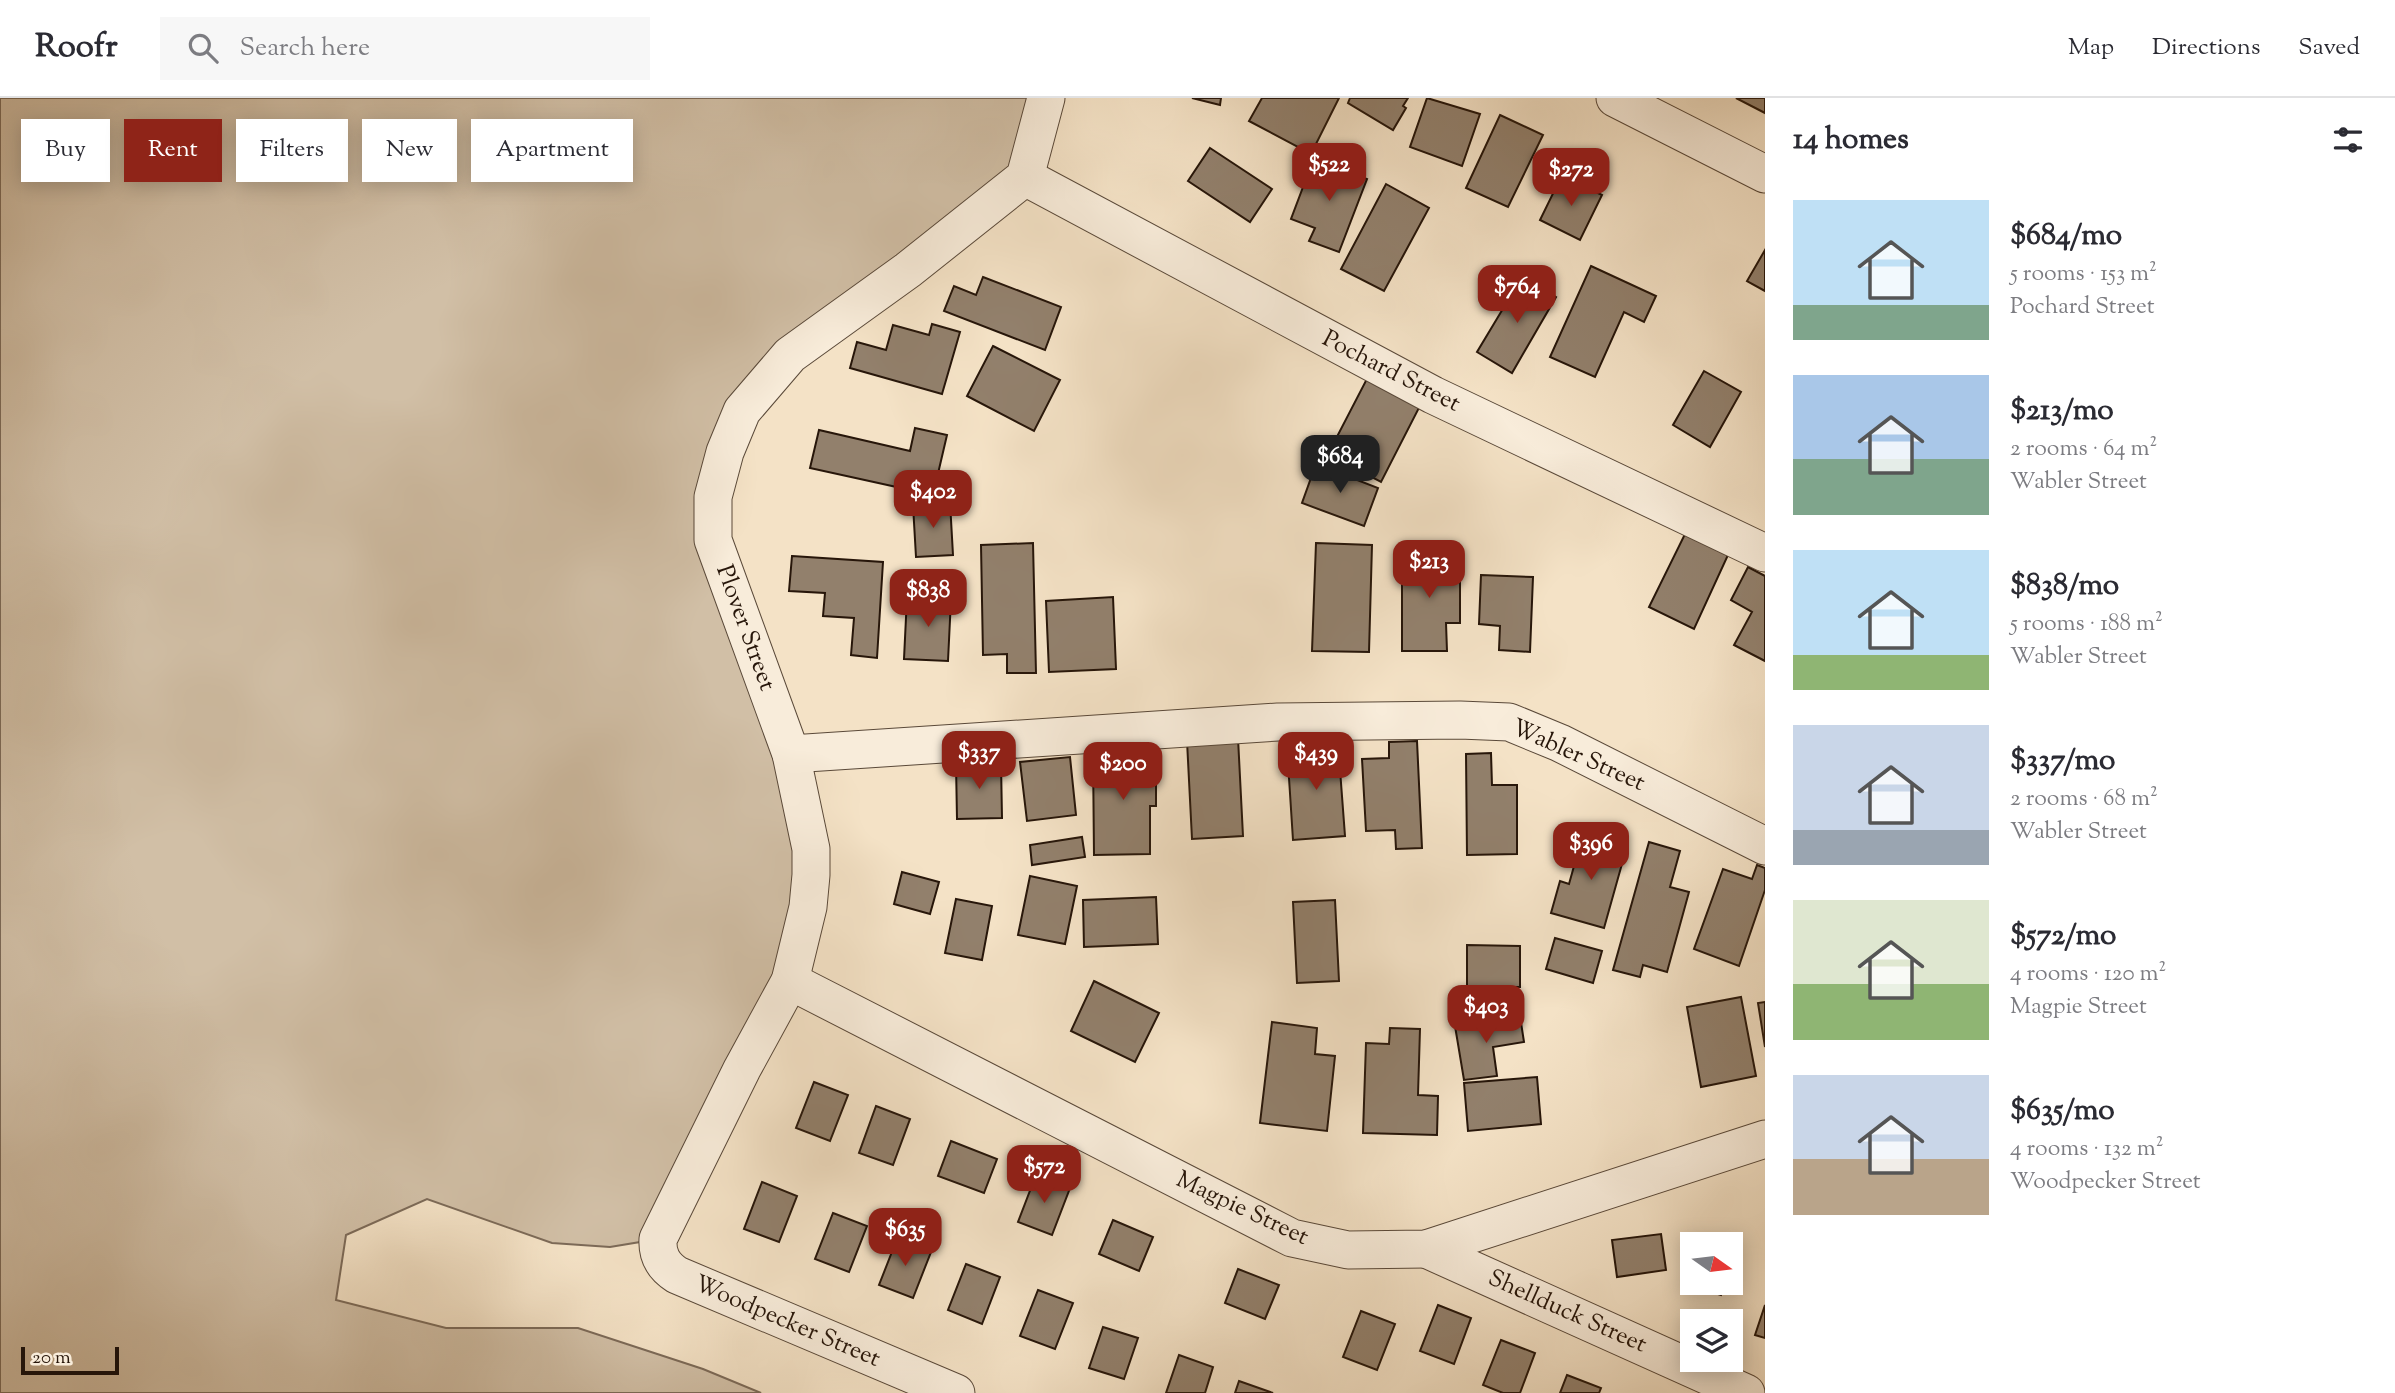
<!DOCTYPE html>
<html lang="en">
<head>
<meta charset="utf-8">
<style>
  body { margin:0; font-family:"Sorts Mill Goudy",serif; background:#f7f7f7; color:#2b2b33; height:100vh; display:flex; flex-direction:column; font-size:26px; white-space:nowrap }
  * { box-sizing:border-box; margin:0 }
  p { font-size:23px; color:#7c7c81 }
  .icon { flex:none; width:38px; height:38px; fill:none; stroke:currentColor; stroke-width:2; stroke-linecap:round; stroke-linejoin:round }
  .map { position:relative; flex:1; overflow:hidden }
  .sheet { display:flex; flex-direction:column; background:#fff; width:630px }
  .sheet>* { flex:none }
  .banner { position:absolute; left:21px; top:21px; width:665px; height:63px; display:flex; gap:14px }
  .needle { width:46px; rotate:104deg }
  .buttons { position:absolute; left:1680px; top:1134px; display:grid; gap:14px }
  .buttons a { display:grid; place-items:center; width:63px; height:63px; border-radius:0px; background:#fff; box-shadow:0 4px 18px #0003; font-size:35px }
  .scale { position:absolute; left:21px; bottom:18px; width:98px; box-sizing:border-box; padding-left:7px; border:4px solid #27160a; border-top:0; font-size:19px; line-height:24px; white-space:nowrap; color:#27160a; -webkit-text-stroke:5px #f8ecda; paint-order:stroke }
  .price { position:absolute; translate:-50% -60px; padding:0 16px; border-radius:14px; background:#8f2418; color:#fff; font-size:23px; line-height:46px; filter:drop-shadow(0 2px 4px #0008) }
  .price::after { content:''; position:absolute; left:50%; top:42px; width:21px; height:16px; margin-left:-10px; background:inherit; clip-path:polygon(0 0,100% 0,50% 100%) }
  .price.selected { background:#222; color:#fff }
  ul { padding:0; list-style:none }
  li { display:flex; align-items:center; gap:21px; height:175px; padding:0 28px }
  li span { display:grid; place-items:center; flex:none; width:196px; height:140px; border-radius:0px; color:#555 }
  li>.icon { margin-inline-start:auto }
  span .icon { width:84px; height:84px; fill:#fffc; stroke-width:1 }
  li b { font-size:30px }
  h2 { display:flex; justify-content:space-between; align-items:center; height:84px; padding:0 28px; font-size:30px }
  .chip { padding:0 24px; border-radius:0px; background:#fff; box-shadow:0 4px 18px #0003; font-size:24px; line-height:63px }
  .chip.selected { background:#8f2418; color:#fff }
  header { display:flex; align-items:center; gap:42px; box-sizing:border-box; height:98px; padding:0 35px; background:#fff; border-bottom:2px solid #e1e1e2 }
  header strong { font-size:33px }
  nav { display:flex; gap:38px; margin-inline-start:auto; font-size:24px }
  .search { width:490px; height:63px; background:#f7f7f7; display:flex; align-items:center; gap:18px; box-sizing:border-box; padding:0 24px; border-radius:0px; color:#7c7c81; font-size:26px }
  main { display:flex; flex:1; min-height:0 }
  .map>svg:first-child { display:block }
  .green { fill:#d1bfa6; stroke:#7c6a58; stroke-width:2 }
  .building { fill:#92806c; stroke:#27160a; stroke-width:2 }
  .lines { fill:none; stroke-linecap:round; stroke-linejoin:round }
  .street-casing { stroke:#5a4939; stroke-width:39 }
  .street { stroke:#f8ecda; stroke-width:37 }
  .labels { text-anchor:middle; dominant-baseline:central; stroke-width:6; stroke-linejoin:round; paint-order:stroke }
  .street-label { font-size:24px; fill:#27160a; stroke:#f8ecda }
</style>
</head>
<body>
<header>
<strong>Roofr</strong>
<div class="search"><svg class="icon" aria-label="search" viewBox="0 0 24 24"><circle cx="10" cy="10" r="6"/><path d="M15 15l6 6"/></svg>Search here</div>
<nav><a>Map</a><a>Directions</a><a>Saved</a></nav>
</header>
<main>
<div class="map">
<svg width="1765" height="1295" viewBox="0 0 1765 1295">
  <rect width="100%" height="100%" fill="#f4e2c6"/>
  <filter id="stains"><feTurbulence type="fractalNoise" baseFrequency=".00286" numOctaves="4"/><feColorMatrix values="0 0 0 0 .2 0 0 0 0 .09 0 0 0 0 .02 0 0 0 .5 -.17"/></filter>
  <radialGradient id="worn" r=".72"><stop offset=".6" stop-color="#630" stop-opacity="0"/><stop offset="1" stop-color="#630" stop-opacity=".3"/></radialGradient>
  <polygon class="green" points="0,0 1046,0 1025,79 790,257 713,399 748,538 808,809 658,1141 610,1149 552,1145 427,1101 346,1137 336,1202 446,1230 578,1230 703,1271 761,1295 0,1295"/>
  <g class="building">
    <polygon points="1192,0 1221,0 1220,7"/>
    <polygon points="1262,0 1339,0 1311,56 1249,23"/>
    <polygon points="1350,0 1408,0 1403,8 1406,10 1393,32 1348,5"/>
    <polygon points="1427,0 1480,16 1462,68 1410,49"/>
    <polygon points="1736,0 1765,0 1765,15"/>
    <polygon points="1500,17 1543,37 1508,109 1466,90"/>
    <polygon points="1210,50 1272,91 1250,124 1188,83"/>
    <polygon points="1314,60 1367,81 1339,154 1309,143 1315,130 1291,121"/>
    <polygon points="1562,77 1602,97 1580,142 1540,122"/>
    <polygon points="1386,86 1429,110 1384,193 1341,171"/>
    <polygon points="1765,152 1765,193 1747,183"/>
    <polygon points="1591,168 1656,198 1644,224 1624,214 1595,279 1550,259"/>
    <polygon points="983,179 1061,209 1045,252 944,213 954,188 976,197"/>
    <polygon points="1522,179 1556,199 1512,275 1477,254"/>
    <polygon points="932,226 960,234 942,296 850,270 857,244 886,252 893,227 929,237"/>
    <polygon points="993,248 1060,282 1034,333 967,298"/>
    <polygon points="1371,273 1424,300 1381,384 1328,356"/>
    <polygon points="1704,273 1741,294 1710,349 1673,327"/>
    <polygon points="915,330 947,337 933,397 810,370 819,332 910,353"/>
    <polygon points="1316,366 1378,390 1364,428 1302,405"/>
    <polygon points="950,404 953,457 916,459 913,407"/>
    <polygon points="1685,436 1728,457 1694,531 1649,509"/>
    <polygon points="1033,445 1036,575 1007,575 1007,556 983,557 981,447"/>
    <polygon points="1316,445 1372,447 1369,554 1312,553"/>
    <polygon points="1402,455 1460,456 1460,525 1446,525 1447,553 1402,553"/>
    <polygon points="792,458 883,464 877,560 851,557 854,520 823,518 825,495 789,493"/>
    <polygon points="1748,469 1765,478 1765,563 1734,547 1752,514 1731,502"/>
    <polygon points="1481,477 1533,479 1530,554 1499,552 1500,528 1479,526"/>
    <polygon points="907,499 951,501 948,563 904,561"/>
    <polygon points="1113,499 1116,571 1049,574 1046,503"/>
    <polygon points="1238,640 1243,738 1192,741 1187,643"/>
    <polygon points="1417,643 1422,750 1396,751 1395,732 1366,733 1362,661 1389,660 1389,644"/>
    <polygon points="1338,645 1345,738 1293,742 1287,649"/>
    <polygon points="1156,653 1156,708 1150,708 1150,756 1094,757 1093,654"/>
    <polygon points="1491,655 1492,687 1517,687 1517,756 1467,757 1466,656"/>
    <polygon points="1070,659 1076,717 1027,723 1020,664"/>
    <polygon points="1001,665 1002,720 957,721 956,666"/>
    <polygon points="1583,736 1627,748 1604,830 1551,815 1560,783 1569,786"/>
    <polygon points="1082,739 1085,759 1032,767 1030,747"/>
    <polygon points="1649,744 1680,753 1670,789 1689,794 1667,874 1643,867 1640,879 1613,872"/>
    <polygon points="1757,767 1765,770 1765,792 1739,868 1694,851 1723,771 1752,781"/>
    <polygon points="902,774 939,784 930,816 894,806"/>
    <polygon points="1030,778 1077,788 1065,846 1018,837"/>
    <polygon points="1156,799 1158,846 1084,849 1083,802"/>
    <polygon points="956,801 992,808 982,862 945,855"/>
    <polygon points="1335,802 1339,883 1297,885 1293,804"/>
    <polygon points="1555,840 1602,853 1593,885 1546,871"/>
    <polygon points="1467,847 1520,848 1520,889 1467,889"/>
    <polygon points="1094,883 1159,915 1135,964 1071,933"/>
    <polygon points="1741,899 1756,978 1701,989 1687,909"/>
    <polygon points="1765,904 1765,949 1758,905"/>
    <polygon points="1520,918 1524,944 1493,949 1497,978 1464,982 1455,928"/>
    <polygon points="1272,924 1317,930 1315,956 1335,958 1327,1033 1260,1025"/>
    <polygon points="1390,930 1420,931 1418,997 1438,998 1437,1037 1363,1035 1366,945 1389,946"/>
    <polygon points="1537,979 1541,1026 1468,1033 1464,985"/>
    <polygon points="814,984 848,997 830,1043 796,1030"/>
    <polygon points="876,1008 910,1021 893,1067 859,1055"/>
    <polygon points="951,1043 997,1061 984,1095 938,1078"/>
    <polygon points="1036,1077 1070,1090 1052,1137 1018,1124"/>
    <polygon points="762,1084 797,1098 779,1144 744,1131"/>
    <polygon points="833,1115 867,1128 849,1174 815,1161"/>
    <polygon points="1113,1122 1153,1139 1139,1173 1099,1156"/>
    <polygon points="1661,1136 1666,1172 1617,1179 1612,1142"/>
    <polygon points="1703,1139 1724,1146 1701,1146"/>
    <polygon points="897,1141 931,1154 913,1200 879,1187"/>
    <polygon points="966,1166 1000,1179 982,1226 948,1212"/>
    <polygon points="1692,1170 1692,1185 1726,1185 1721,1197 1687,1186"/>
    <polygon points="1238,1171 1279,1187 1265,1221 1225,1205"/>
    <polygon points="1038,1192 1073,1205 1055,1251 1020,1238"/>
    <polygon points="1438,1207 1471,1220 1454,1266 1420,1253"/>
    <polygon points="1765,1207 1765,1240 1755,1237"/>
    <polygon points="1361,1213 1395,1226 1377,1272 1343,1259"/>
    <polygon points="1103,1229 1138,1240 1124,1281 1089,1270"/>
    <polygon points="1501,1242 1535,1255 1520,1295 1503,1295 1483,1287"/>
    <polygon points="1179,1257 1213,1269 1205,1295 1166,1295"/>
    <polygon points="1567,1277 1601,1290 1599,1295 1560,1295"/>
    <polygon points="1239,1283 1273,1295 1235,1295"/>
  </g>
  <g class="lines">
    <g class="street-casing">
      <g id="street">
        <polyline points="1615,0 1765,76"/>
        <polyline points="1025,79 1433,297 1765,455"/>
        <polyline points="791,656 1278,624 1460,622 1509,624 1560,645 1765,748"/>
        <polyline points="790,883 1292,1140 1348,1152 1426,1151 1765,1041"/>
        <polyline points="1426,1151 1746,1295"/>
        <path d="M956,1295l-279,-118c-14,-9 -20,-20 -19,-36l84,-170 48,-88 18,-74 3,-32v-26l-20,-95 -78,-214v-43l12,-45 17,-41 48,-56 118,-85 117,-93 21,-79"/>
      </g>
    </g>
    <use href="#street" class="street"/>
  </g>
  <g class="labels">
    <g class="street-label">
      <text transform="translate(1391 274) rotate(27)">Pochard Street</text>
      <text transform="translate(745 530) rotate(70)">Plover Street</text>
      <text transform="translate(1578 658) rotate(24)">Wabler Street</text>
      <text transform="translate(1242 1111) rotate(25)">Magpie Street</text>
      <text transform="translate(1567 1214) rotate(24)">Shellduck Street</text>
      <text transform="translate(787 1224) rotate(23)">Woodpecker Street</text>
    </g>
  </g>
  <rect width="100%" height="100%" filter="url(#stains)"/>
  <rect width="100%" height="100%" fill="url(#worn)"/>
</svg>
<div class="buttons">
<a><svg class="needle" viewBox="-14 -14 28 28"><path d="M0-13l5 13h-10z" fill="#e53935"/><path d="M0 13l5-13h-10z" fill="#7c7c81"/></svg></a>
<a><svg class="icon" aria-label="layers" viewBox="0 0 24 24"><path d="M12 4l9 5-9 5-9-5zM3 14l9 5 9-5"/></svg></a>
</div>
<div class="scale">20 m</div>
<b class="price" style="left:1329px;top:105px">$522</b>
<b class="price" style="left:1571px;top:110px">$272</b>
<b class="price" style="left:1517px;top:227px">$764</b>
<b class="price selected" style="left:1340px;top:397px">$684</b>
<b class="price" style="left:933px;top:432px">$402</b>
<b class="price" style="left:1429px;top:502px">$213</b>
<b class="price" style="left:928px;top:531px">$838</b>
<b class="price" style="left:979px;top:693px">$337</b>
<b class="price" style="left:1316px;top:694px">$439</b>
<b class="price" style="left:1123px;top:704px">$200</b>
<b class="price" style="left:1591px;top:784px">$396</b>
<b class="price" style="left:1486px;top:947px">$403</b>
<b class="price" style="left:1044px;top:1107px">$572</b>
<b class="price" style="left:905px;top:1170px">$635</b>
<div class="banner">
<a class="chip">Buy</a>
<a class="chip selected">Rent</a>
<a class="chip">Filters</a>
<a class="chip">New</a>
<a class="chip">Apartment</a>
</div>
</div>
<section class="sheet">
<h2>14 homes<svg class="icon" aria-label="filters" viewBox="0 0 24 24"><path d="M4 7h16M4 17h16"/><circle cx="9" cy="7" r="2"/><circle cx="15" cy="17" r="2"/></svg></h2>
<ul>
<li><span style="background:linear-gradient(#bfe0f5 75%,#7fa58c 0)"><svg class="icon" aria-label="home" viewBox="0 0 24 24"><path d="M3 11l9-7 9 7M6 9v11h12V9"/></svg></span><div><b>$684/mo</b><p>5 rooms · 153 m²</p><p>Pochard Street</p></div></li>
<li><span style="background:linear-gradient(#a9c7e8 60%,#7fa58c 0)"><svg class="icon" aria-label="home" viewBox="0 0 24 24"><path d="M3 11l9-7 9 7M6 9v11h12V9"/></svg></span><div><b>$213/mo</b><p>2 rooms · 64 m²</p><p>Wabler Street</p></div></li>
<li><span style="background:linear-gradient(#bfe0f5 75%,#8fb573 0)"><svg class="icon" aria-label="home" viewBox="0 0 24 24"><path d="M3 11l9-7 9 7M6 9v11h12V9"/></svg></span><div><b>$838/mo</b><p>5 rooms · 188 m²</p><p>Wabler Street</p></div></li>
<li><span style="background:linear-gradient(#c9d6e8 75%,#9aa5b1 0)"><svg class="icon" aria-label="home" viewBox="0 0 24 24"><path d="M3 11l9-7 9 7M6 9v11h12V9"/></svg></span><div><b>$337/mo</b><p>2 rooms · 68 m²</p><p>Wabler Street</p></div></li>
<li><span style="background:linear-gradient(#dfe7d0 60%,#8fb573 0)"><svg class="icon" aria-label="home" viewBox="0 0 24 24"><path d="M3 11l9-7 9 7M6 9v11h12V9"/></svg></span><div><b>$572/mo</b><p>4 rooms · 120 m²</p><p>Magpie Street</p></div></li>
<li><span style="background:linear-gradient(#c9d6e8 60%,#b9a48a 0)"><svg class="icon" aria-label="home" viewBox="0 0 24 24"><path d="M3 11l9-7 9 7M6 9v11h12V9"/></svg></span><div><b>$635/mo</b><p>4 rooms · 132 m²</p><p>Woodpecker Street</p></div></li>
</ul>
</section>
</main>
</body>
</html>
